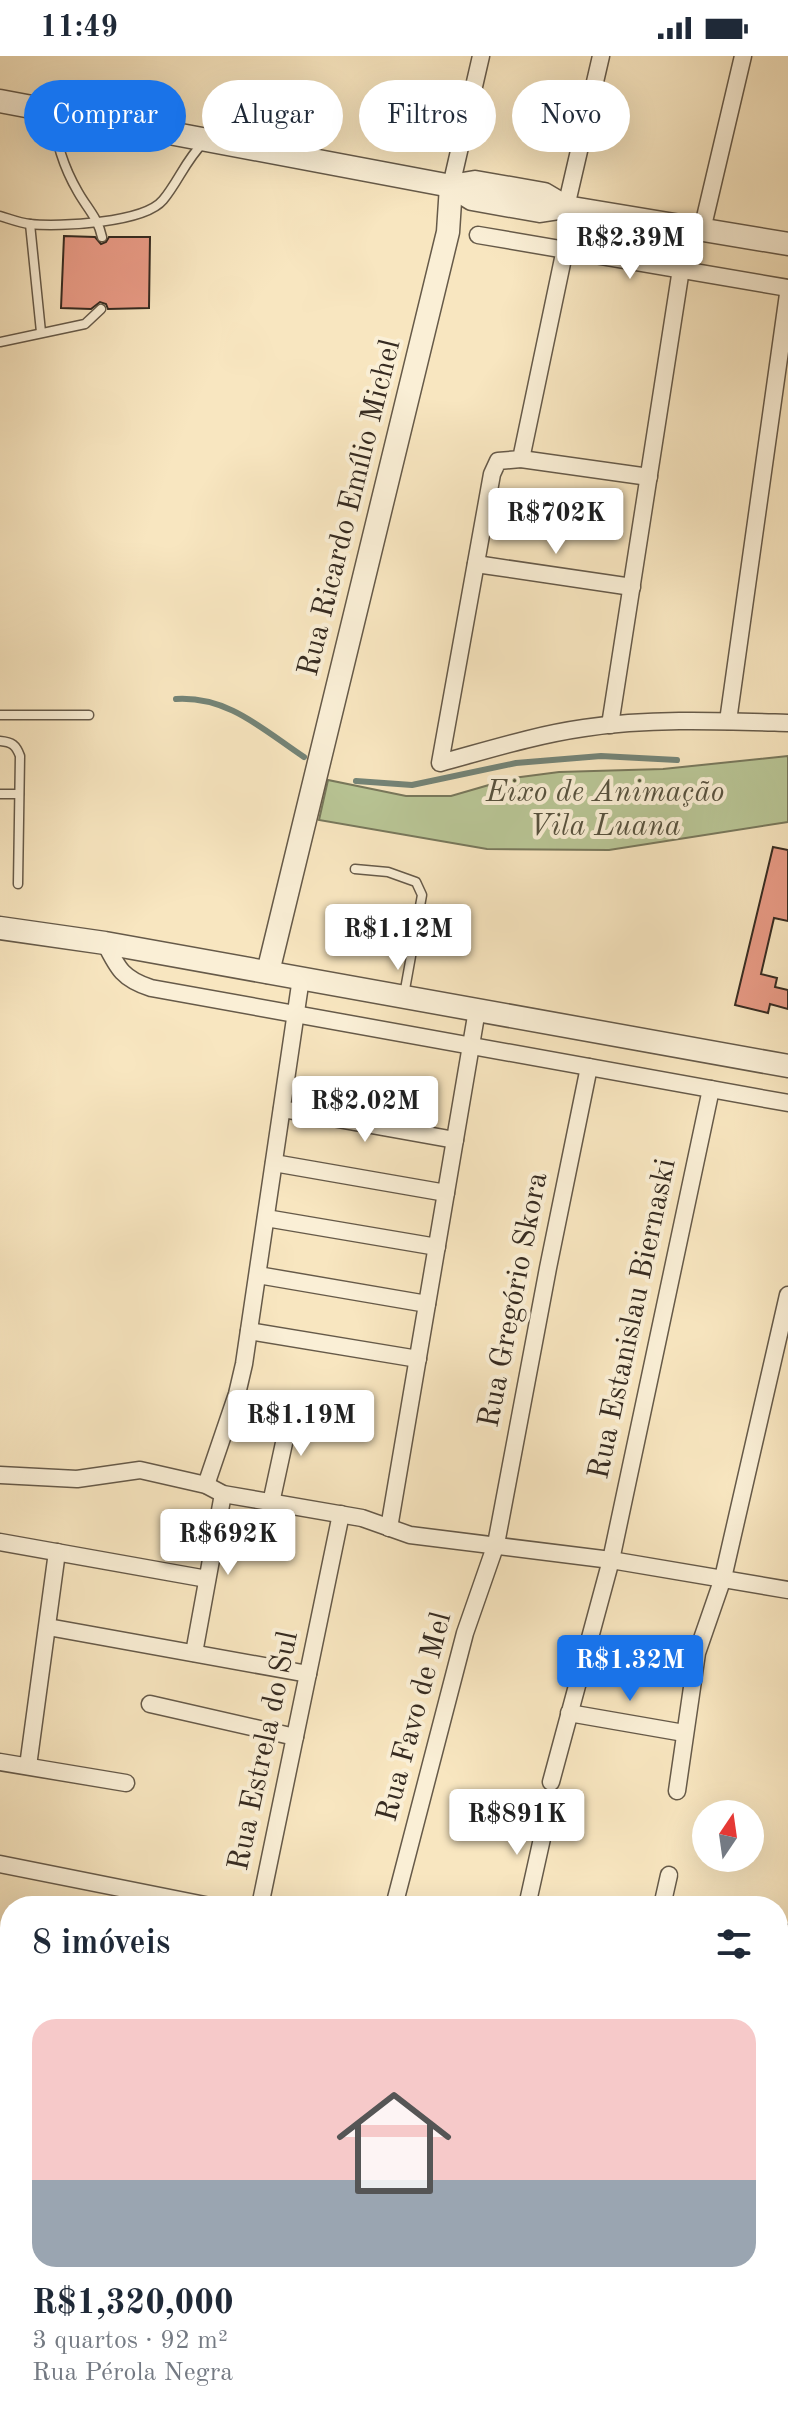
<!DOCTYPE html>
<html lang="pt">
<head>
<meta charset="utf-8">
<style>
  body { margin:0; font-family:"Old Standard TT",serif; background:#f6f6f7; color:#1f2937; height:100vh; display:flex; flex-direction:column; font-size:30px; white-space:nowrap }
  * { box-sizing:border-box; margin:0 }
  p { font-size:26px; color:#747a83 }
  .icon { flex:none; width:44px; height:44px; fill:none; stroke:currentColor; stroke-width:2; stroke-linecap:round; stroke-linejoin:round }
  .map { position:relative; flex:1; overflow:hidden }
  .side { position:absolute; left:0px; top:1840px; width:788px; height:538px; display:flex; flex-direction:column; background:#fff; border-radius:32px 32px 0 0; box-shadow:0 8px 32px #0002 }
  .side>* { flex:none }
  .banner { position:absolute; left:24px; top:24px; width:740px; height:72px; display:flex; gap:16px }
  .needle { width:52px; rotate:13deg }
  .tools { position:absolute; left:692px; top:1744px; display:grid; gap:16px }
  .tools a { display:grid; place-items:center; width:72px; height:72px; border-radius:50%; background:#fff; box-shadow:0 8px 32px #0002; font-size:40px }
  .price { position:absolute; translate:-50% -68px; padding:0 18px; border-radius:8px; background:#fff; color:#222; font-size:26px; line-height:52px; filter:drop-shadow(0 2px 4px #0008) }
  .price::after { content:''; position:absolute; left:50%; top:48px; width:24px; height:18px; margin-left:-12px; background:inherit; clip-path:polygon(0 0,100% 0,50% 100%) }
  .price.on { background:#1a73e8; color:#fff }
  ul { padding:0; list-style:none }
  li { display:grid; align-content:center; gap:16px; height:424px; padding:0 32px }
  li span { display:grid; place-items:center; height:248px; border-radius:24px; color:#555 }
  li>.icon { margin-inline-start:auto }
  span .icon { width:144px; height:144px; fill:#fffc; stroke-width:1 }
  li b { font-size:34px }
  h2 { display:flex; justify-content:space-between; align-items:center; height:96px; padding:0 32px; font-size:34px }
  .tag { padding:0 28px; border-radius:36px; background:#fff; box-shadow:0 8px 32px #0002; font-size:28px; line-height:72px }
  .tag.on { background:#1a73e8; color:#fff }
  .status { display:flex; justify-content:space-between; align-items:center; height:56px; padding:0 40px; background:#fff; direction:ltr }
  .status svg { height:22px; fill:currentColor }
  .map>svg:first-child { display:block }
  .green { fill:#b9c696; stroke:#78785c; stroke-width:2 }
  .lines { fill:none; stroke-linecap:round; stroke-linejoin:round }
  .stream { stroke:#748477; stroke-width:6 }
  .building { fill:#e99b86; stroke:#362b21; stroke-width:2 }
  .service-casing { stroke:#665a49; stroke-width:11 }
  .minor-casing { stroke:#665a49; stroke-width:19 }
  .tertiary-casing { stroke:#665a49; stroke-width:25 }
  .service { stroke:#faefd6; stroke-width:8 }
  .minor { stroke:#faefd6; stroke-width:16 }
  .tertiary { stroke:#faefd6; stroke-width:22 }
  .labels { text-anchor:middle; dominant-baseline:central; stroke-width:8; stroke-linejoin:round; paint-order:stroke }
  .street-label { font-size:30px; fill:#362b21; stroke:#faefd6 }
  .park-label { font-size:30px; font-style:italic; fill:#57523e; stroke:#faefd6 }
</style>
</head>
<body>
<div class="status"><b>11:49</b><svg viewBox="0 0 49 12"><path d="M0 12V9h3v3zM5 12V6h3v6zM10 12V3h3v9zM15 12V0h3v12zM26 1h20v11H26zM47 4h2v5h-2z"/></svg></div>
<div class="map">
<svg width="788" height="2377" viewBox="0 0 788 2377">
  <rect width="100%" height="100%" fill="#f8e6c0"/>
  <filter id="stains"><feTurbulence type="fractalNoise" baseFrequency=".0025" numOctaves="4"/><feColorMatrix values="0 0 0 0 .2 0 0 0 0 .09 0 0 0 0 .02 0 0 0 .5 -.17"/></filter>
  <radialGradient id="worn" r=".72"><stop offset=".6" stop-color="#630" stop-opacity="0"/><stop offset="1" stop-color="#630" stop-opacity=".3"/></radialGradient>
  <polygon class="green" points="788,700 788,766 609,794 487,793 319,764 328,724 406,740 451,740 513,722 559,716 663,713"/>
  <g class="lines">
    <g class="stream">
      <path d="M176,643c52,-3 86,30 128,58"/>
      <polyline points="356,725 412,729 516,707 601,700 677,704"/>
    </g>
  </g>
  <g class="building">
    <polygon points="64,180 95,181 101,188 106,186 109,181 150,181 149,252 108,253 106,248 100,246 91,253 61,252"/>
    <polygon points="773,791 788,794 788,865 774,862 761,918 777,922 775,931 788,934 788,953 770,948 768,957 735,949"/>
  </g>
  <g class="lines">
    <g class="service-casing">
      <g id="service">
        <path d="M53,56c2,27 11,56 25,80 9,16 20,26 24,45"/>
        <path d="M0,160c10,3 20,7 30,8 30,3 114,-1 133,-24 15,-18 23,-40 40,-57"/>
        <polyline points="30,168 41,276"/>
        <polyline points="0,286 85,268 101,253"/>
        <polyline points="0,659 89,659"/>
        <path d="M0,685c12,1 16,4 20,15l-2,128"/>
        <polyline points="0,738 19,738"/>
        <polyline points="355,813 388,816 416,826 422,839 404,939"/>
      </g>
    </g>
    <g class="minor-casing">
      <g id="minor">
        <polyline points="451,130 481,0"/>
        <polyline points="566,151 601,0"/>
        <polyline points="702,174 743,0"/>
        <polyline points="478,179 788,232"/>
        <path d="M565,193l-44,210 -23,2 -6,13 -52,289c48,-13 95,-28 144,-35 67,-10 137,-7 204,-5"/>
        <polyline points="521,403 649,421"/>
        <polyline points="476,508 632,531"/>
        <polyline points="728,665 788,238"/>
        <polyline points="610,669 681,213"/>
        <path d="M105,887c13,26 18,36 46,45l637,115"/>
        <polyline points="282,1053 455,1084"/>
        <polyline points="274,1107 446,1137"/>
        <polyline points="266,1162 437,1191"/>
        <polyline points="258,1219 427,1248"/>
        <polyline points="249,1275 418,1303"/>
        <polyline points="0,1419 77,1423 140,1414 206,1429 223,1438 362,1462 410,1479 611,1504 788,1534"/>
        <polyline points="206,1429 237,1338 244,1308 301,922"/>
        <polyline points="271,1447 292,1350"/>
        <polyline points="389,1472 477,954"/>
        <polyline points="0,1486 207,1523"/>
        <polyline points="48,1571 308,1618"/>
        <polyline points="194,1597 223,1438"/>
        <polyline points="150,1648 295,1681"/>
        <polyline points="569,1657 684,1677"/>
        <polyline points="0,1706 126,1727"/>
        <polyline points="28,1710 57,1496"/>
        <polyline points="551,1726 611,1504 711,1033"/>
        <polyline points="677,1735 697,1597 723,1522 788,1239"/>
        <polyline points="0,1808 210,1850"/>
        <polyline points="260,1850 341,1458"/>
        <polyline points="394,1850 465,1577 496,1488 548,1212 589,1011"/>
        <polyline points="527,1850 547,1760"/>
        <polyline points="662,1850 669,1819"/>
        <polyline points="778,1914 788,1877"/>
        <polyline points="0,1934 10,1935"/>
        <polyline points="778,1971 788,1973"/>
        <polyline points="385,2368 455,2377"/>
        <polyline points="547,2377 549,2368"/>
        <polyline points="670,2377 672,2368"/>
      </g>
    </g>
    <g class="tertiary-casing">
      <g id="tertiary">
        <polyline points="0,45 451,130 475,126 544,138 566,151"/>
        <polyline points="451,130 472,143 540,155 566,151 788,188"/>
        <polyline points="0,872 105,887 788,1010"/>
        <polyline points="268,916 448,176 451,130"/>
      </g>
    </g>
    <use href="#service" class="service"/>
    <use href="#minor" class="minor"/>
    <use href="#tertiary" class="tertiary"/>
  </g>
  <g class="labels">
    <g class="street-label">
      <text transform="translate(350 452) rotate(-76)">Rua Ricardo Emílio Michel</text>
      <text transform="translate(514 1244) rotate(-79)">Rua Gregório Skora</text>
      <text transform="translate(633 1263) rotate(-78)">Rua Estanislau Biernaski</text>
      <text transform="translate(415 1661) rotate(-75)">Rua Favo de Mel</text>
      <text transform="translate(264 1695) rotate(-78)">Rua Estrela do Sul</text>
    </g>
    <g class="park-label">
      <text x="605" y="737">Eixo de Animação<tspan x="605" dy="34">Vila Luana</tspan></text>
    </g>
  </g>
  <rect width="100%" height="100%" filter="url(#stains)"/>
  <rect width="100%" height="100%" fill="url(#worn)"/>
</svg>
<div class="tools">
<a><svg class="needle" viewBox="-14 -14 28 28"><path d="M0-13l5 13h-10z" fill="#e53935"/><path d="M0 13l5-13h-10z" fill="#747a83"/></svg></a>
</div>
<b class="price" style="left:630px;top:225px">R$2.39M</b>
<b class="price" style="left:556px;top:500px">R$702K</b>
<b class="price" style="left:398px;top:916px">R$1.12M</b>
<b class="price" style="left:365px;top:1088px">R$2.02M</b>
<b class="price" style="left:301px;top:1402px">R$1.19M</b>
<b class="price" style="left:228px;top:1521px">R$692K</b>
<b class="price on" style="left:630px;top:1647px">R$1.32M</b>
<b class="price" style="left:517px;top:1801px">R$891K</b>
<div class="banner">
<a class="tag on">Comprar</a>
<a class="tag">Alugar</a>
<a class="tag">Filtros</a>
<a class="tag">Novo</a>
</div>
<section class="side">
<h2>8 imóveis<svg class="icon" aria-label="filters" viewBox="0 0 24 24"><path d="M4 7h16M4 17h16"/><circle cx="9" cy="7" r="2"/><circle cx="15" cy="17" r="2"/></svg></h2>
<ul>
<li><span style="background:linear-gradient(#f6c9c9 65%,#9aa5b1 0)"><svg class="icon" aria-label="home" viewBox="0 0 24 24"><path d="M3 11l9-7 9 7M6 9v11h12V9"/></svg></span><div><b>R$1,320,000</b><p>3 quartos · 92 m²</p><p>Rua Pérola Negra</p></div></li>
</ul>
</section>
</div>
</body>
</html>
